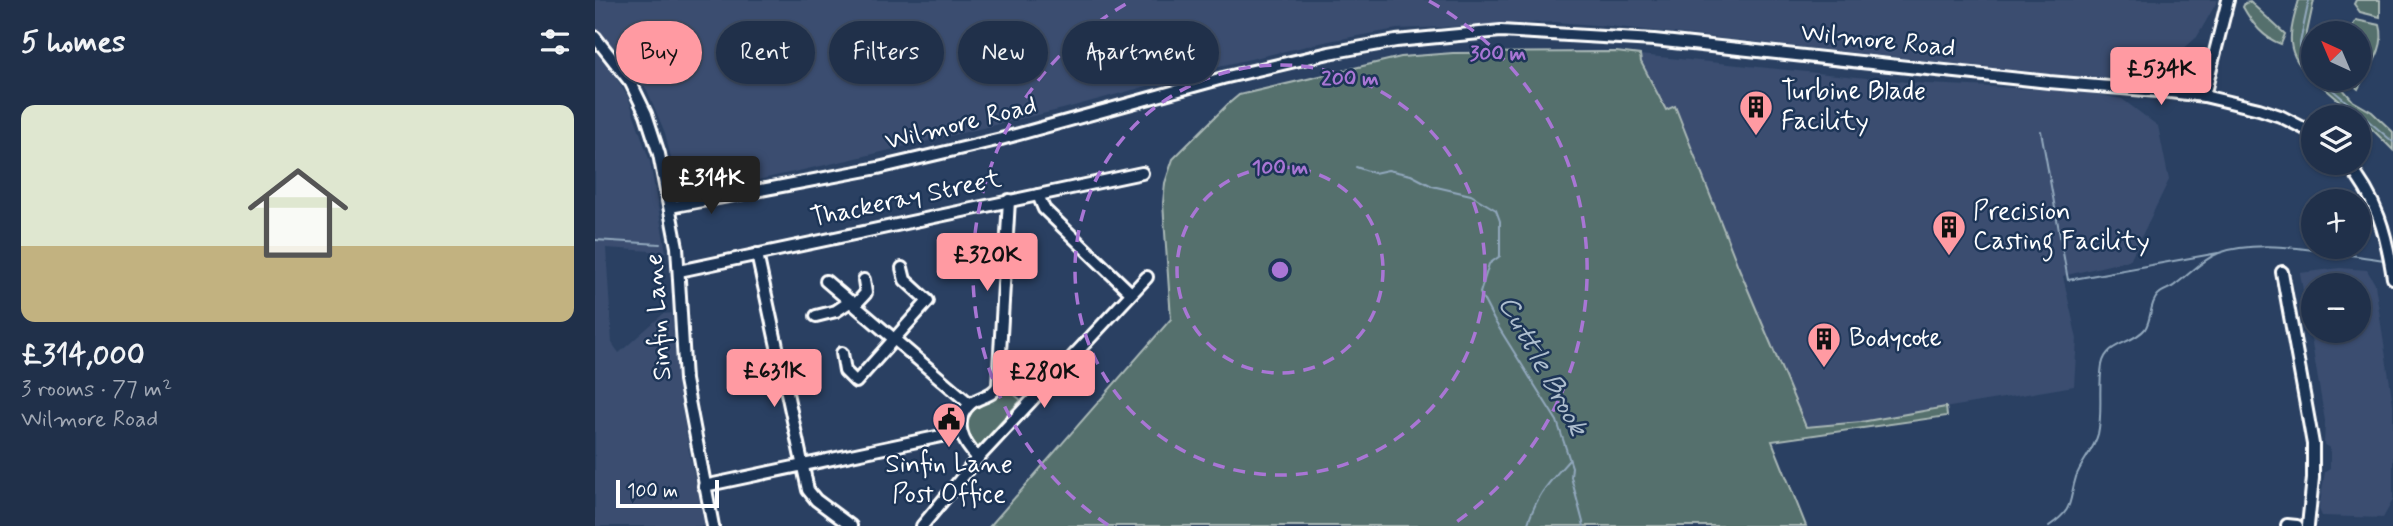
<!DOCTYPE html>
<html lang="en">
<head>
<meta charset="utf-8">
<style>
  body { margin:0; font-family:Mynerve,sans-serif; background:#283851; color:#f1f3f6; height:100vh; display:flex; flex-direction:column; font-size:26px; white-space:nowrap }
  * { box-sizing:border-box; margin:0 }
  p { font-size:23px; color:#a2a9b5 }
  .icon { flex:none; width:38px; height:38px; fill:none; stroke:currentColor; stroke-width:2; stroke-linecap:round; stroke-linejoin:round }
  .map { position:relative; flex:1; overflow:hidden }
  .sheet { display:flex; flex-direction:column; background:#20304a; width:595px }
  .sheet>* { flex:none }
  .guide { position:absolute; left:21px; top:21px; width:665px; height:63px; display:flex; gap:14px }
  .needle { width:46px; rotate:316deg }
  .buttons { position:absolute; left:1706px; top:21px; display:grid; gap:14px }
  .buttons a { display:grid; place-items:center; width:70px; height:70px; border-radius:50%; background:#20304a; box-shadow:0 2px 5px #0004,0 0 0 2px #3d4b62; font-size:35px }
  .scale { position:absolute; left:21px; bottom:18px; width:103px; box-sizing:border-box; padding-left:7px; border:4px solid #fff; border-top:0; font-size:19px; line-height:24px; white-space:nowrap; color:#fff; -webkit-text-stroke:5px #1d3557; paint-order:stroke }
  .price { position:absolute; translate:-50% -60px; padding:0 16px; border-radius:7px; background:#ff9aa2; color:#111; font-size:23px; line-height:46px; filter:drop-shadow(0 2px 4px #0008) }
  .price::after { content:''; position:absolute; left:50%; top:42px; width:21px; height:16px; margin-left:-10px; background:inherit; clip-path:polygon(0 0,100% 0,50% 100%) }
  .price.selected { background:#222; color:#fff }
  ul { padding:0; list-style:none }
  li { display:grid; align-content:center; gap:14px; height:371px; padding:0 21px }
  li+li { border-top:2px solid #3d4b62 }
  li span { display:grid; place-items:center; height:217px; border-radius:14px; color:#555 }
  li>.icon { margin-inline-start:auto }
  span .icon { width:126px; height:126px; fill:#fffc; stroke-width:1 }
  li b { font-size:30px }
  h2 { display:flex; justify-content:space-between; align-items:center; height:84px; padding:0 21px; font-size:30px }
  .chip { padding:0 24px; border-radius:32px; background:#20304a; box-shadow:0 2px 5px #0004,0 0 0 2px #3d4b62; font-size:24px; line-height:63px }
  .chip.selected { background:#ff9aa2; color:#111 }
  main { display:flex; flex:1; min-height:0 }
  .map>svg:first-child { display:block }
  .built { fill:#3a4d70; fill-rule:evenodd }
  .green { fill:#54706d; stroke:#aab8b6; stroke-width:2 }
  .lines { fill:none; stroke-linecap:round; stroke-linejoin:round }
  .stream { stroke:#92a8bd; stroke-width:2 }
  .minor-casing { stroke:#fff; stroke-width:16 }
  .minor { stroke:#1d3557; stroke-width:10 }
  .ring { fill:none; stroke:#a976d5; stroke-width:3.5; stroke-dasharray:12 9 }
  .labels { text-anchor:middle; dominant-baseline:central; stroke-width:5; stroke-linejoin:round; paint-order:stroke }
  .street-label { font-size:26px; fill:#fff; stroke:#1d3557 }
  .poi-label { font-size:26px; fill:#fff; stroke:#1d3557; text-anchor:start }
  .water-label { font-size:28px; font-style:italic; fill:#aebece; stroke:#1d3557 }
  .centre { fill:#a976d5; stroke:#1d3557; stroke-width:3.5 }
  .ring-label { font-size:21px; text-anchor:middle; font-weight:bold; fill:#a976d5; stroke:#1d3557; stroke-width:5; stroke-linejoin:round; paint-order:stroke }
</style>
</head>
<body>
<main>
<section class="sheet">
<h2>5 homes<svg class="icon" aria-label="filters" viewBox="0 0 24 24"><path d="M4 7h16M4 17h16"/><circle cx="9" cy="7" r="2"/><circle cx="15" cy="17" r="2"/></svg></h2>
<ul>
<li><span style="background:linear-gradient(#dfe7d0 65%,#c2b280 0)"><svg class="icon" aria-label="home" viewBox="0 0 24 24"><path d="M3 11l9-7 9 7M6 9v11h12V9"/></svg></span><div><b>£314,000</b><p>3 rooms · 77 m²</p><p>Wilmore Road</p></div></li>
</ul>
</section>
<div class="map">
<svg width="1798" height="526" viewBox="0 0 1798 526">
  <rect width="100%" height="100%" fill="#2a4062"/>
  <filter id="ink" filterUnits="userSpaceOnUse"><feTurbulence type="fractalNoise" baseFrequency=".0143" numOctaves="2"/><feDisplacementMap in="SourceGraphic" scale="14" xChannelSelector="R" yChannelSelector="G"/><feConvolveMatrix kernelMatrix="1 2 1 2 8 2 1 2 1" color-interpolation-filters="sRGB"/></filter>
  <g filter="url(#ink)">
    <g class="built">
      <polygon points="0,0 1623,0 1602,37 1585,52 1565,65 1543,73 1520,78 1485,77 1014,26 960,22 802,29 734,41 629,65 468,109 253,160 135,186 96,192 82,183 70,133 52,90 0,27"/>
      <polygon points="0,52 18,73 33,97 55,162 71,252 11,248 17,343 24,353 68,314 77,313 82,377 94,451 110,526 0,526"/>
      <polygon points="1045,55 1332,84 1482,91 1527,99 1563,126 1574,180 1535,260 1468,276 1482,339 1479,386 1266,422 1211,428 1143,266 1080,107 1071,110 1046,62"/>
      <path d="M1745,268l27,2 8,14 18,120v96l-10,18 -61,-2 -3,-7 6,-37 5,-3v-21l-6,-3 1,-24 -25,-148zM1718,285h46v46h-46z"/>
    </g>
    <g class="green">
      <path d="M1704,0h15l-11,51 10,12v15c-30,-24 -24,-44 -14,-78z"/>
      <polygon points="1761,0 1785,0 1785,17 1765,12 1759,4"/>
      <path d="M1655,2l35,32 -4,10c-18,-6 -29,-21 -38,-37l2,-4z"/>
      <path d="M1761,20l24,5c7,24 -12,44 -22,64l-12,-10h13v-46h-11z"/>
      <polygon points="1021,52 1045,55 1046,62 1071,110 1080,106 1143,266 1211,427 1266,422 1351,407 1352,416 1177,441 1211,526 395,526 576,319 568,203 570,183 578,159 632,105 644,95 806,57 858,53"/>
      <polygon points="1719,79 1733,79 1742,82 1758,101 1777,112 1798,132 1798,150 1776,128"/>
      <path d="M411,388l15,12 -43,48 -12,-17c1,-5 2,-13 5,-18 7,-11 25,-17 35,-25z"/>
    </g>
    <g class="lines">
      <g class="stream">
        <polyline points="1714,0 1705,43 1706,60 1718,73"/>
        <polyline points="1725,79 1798,142"/>
        <polyline points="1446,131 1473,280 1623,253"/>
        <polyline points="761,167 779,173 793,170 816,175 837,186 876,195 901,210 905,221 905,256 894,264 885,293 899,320 962,421 977,467 976,477 989,526"/>
        <polyline points="0,240 65,244"/>
        <path d="M932,526c11,-33 19,-40 42,-66"/>
        <path d="M1454,526c26,-18 19,-23 27,-49 5,-15 18,-27 22,-43 5,-23 0,-46 4,-69 5,-24 30,-20 43,-36 7,-10 4,-25 13,-34 4,-5 13,-6 18,-11 14,-10 27,-25 43,-31 43,-16 119,1 165,7"/>
      </g>
      <g class="minor-casing">
        <g id="minor">
          <polyline points="0,37 36,83 51,114 64,154 82,247 90,380 118,526"/>
          <polyline points="1609,96 1633,0"/>
          <path d="M1752,163c30,36 39,69 46,115"/>
          <polyline points="443,195 449,209 536,293"/>
          <polyline points="75,207 283,168 406,139 628,78 734,53 801,41 906,31 1059,40 1454,82 1575,92 1609,96 1664,109 1685,116 1718,133"/>
          <polyline points="162,254 213,490 221,500 256,526"/>
          <polyline points="84,271 547,173"/>
          <polyline points="1687,272 1718,444 1718,478 1713,526"/>
          <polyline points="231,281 375,404"/>
          <polyline points="260,305 271,293 269,280"/>
          <polyline points="221,316 241,311 256,301"/>
          <polyline points="247,353 250,371 261,382 333,301 310,280 307,268"/>
          <path d="M383,458c-15,-14 -26,-37 -8,-54 10,-8 22,-7 28,-18l11,-186"/>
          <polyline points="109,486 365,432"/>
          <polyline points="1692,525 1702,526"/>
          <polyline points="327,526 383,458 552,277"/>
        </g>
      </g>
      <use href="#minor" class="minor"/>
    </g>
  </g>
  <g class="ring">
    <circle cx="685" cy="270" r="103"/>
    <circle cx="685" cy="270" r="205"/>
    <path d="M513 525A308 308 0 0 1 536 1M834 1A308 308 0 0 1 857 525"/>
  </g>
  <defs>
    <g id="building-pin" transform="scale(1.75)"><path d="M0 17L-7.5 6A9.5 9.5 0 1 1 7.5 6Z" fill="#ff9aa2" stroke="#1d3557"/><path d="M-4-6H4V6H1V3H-1V6H-4ZM-2.5-4.3h1.7v1.8h-1.7ZM.8-4.3h1.7v1.8H.8ZM-2.5-1h1.7V.8h-1.7ZM.8-1h1.7V.8H.8Z" fill="#111"/></g>
    <g id="civic-pin" transform="scale(1.75)"><path d="M0 17L-7.5 6A9.5 9.5 0 1 1 7.5 6Z" fill="#ff9aa2" stroke="#1d3557"/><path d="M-.6-6.5H3V-4.5H.6V-3L4-1V1h2V6H-6V1h2V-1L-.6-3ZM-1.2 2.5V6h2.4V2.5Z" fill="#111"/></g>
  </defs>
  <g fill-rule="evenodd">
    <use href="#building-pin" x="1161" y="107"/>
    <use href="#building-pin" x="1354" y="227"/>
    <use href="#building-pin" x="1229" y="339"/>
    <use href="#civic-pin" x="354" y="419"/>
  </g>
  <g class="labels">
    <g class="street-label">
      <text transform="translate(1283 41) rotate(6)">Wilmore Road</text>
      <text transform="translate(366 124) rotate(-14)">Wilmore Road</text>
      <text transform="translate(311 199) rotate(-12)">Thackeray Street</text>
      <text transform="translate(64 317) rotate(-94)">Sinfin Lane</text>
    </g>
    <g class="poi-label">
      <text x="1186" y="92">Turbine Blade<tspan x="1186" dy="30">Facility</tspan></text>
      <text x="1378" y="212">Precision<tspan x="1378" dy="30">Casting Facility</tspan></text>
      <text x="1254" y="339">Bodycote</text>
      <text x="354" y="465" text-anchor="middle">Sinfin Lane<tspan x="354" dy="30">Post Office</tspan></text>
    </g>
    <g class="water-label">
      <text transform="translate(947 366) rotate(61)">Cuttle Brook</text>
    </g>
  </g>
  <circle cx="685" cy="270" r="10" class="centre"/>
  <g class="ring-label">
    <text x="903" y="60">300 m</text>
    <text x="755" y="85">200 m</text>
    <text x="685" y="174">100 m</text>
  </g>
</svg>
<div class="buttons">
<a><svg class="needle" viewBox="-14 -14 28 28"><path d="M0-13l5 13h-10z" fill="#e53935"/><path d="M0 13l5-13h-10z" fill="#a2a9b5"/></svg></a>
<a><svg class="icon" aria-label="layers" viewBox="0 0 24 24"><path d="M12 4l9 5-9 5-9-5zM3 14l9 5 9-5"/></svg></a>
<a>+</a>
<a>−</a>
</div>
<div class="scale">100 m</div>
<b class="price" style="left:1566px;top:107px">£534K</b>
<b class="price selected" style="left:116px;top:216px">£314K</b>
<b class="price" style="left:392px;top:293px">£320K</b>
<b class="price" style="left:179px;top:409px">£631K</b>
<b class="price" style="left:449px;top:410px">£280K</b>
<div class="guide">
<a class="chip selected">Buy</a>
<a class="chip">Rent</a>
<a class="chip">Filters</a>
<a class="chip">New</a>
<a class="chip">Apartment</a>
</div>
</div>
</main>
</body>
</html>
